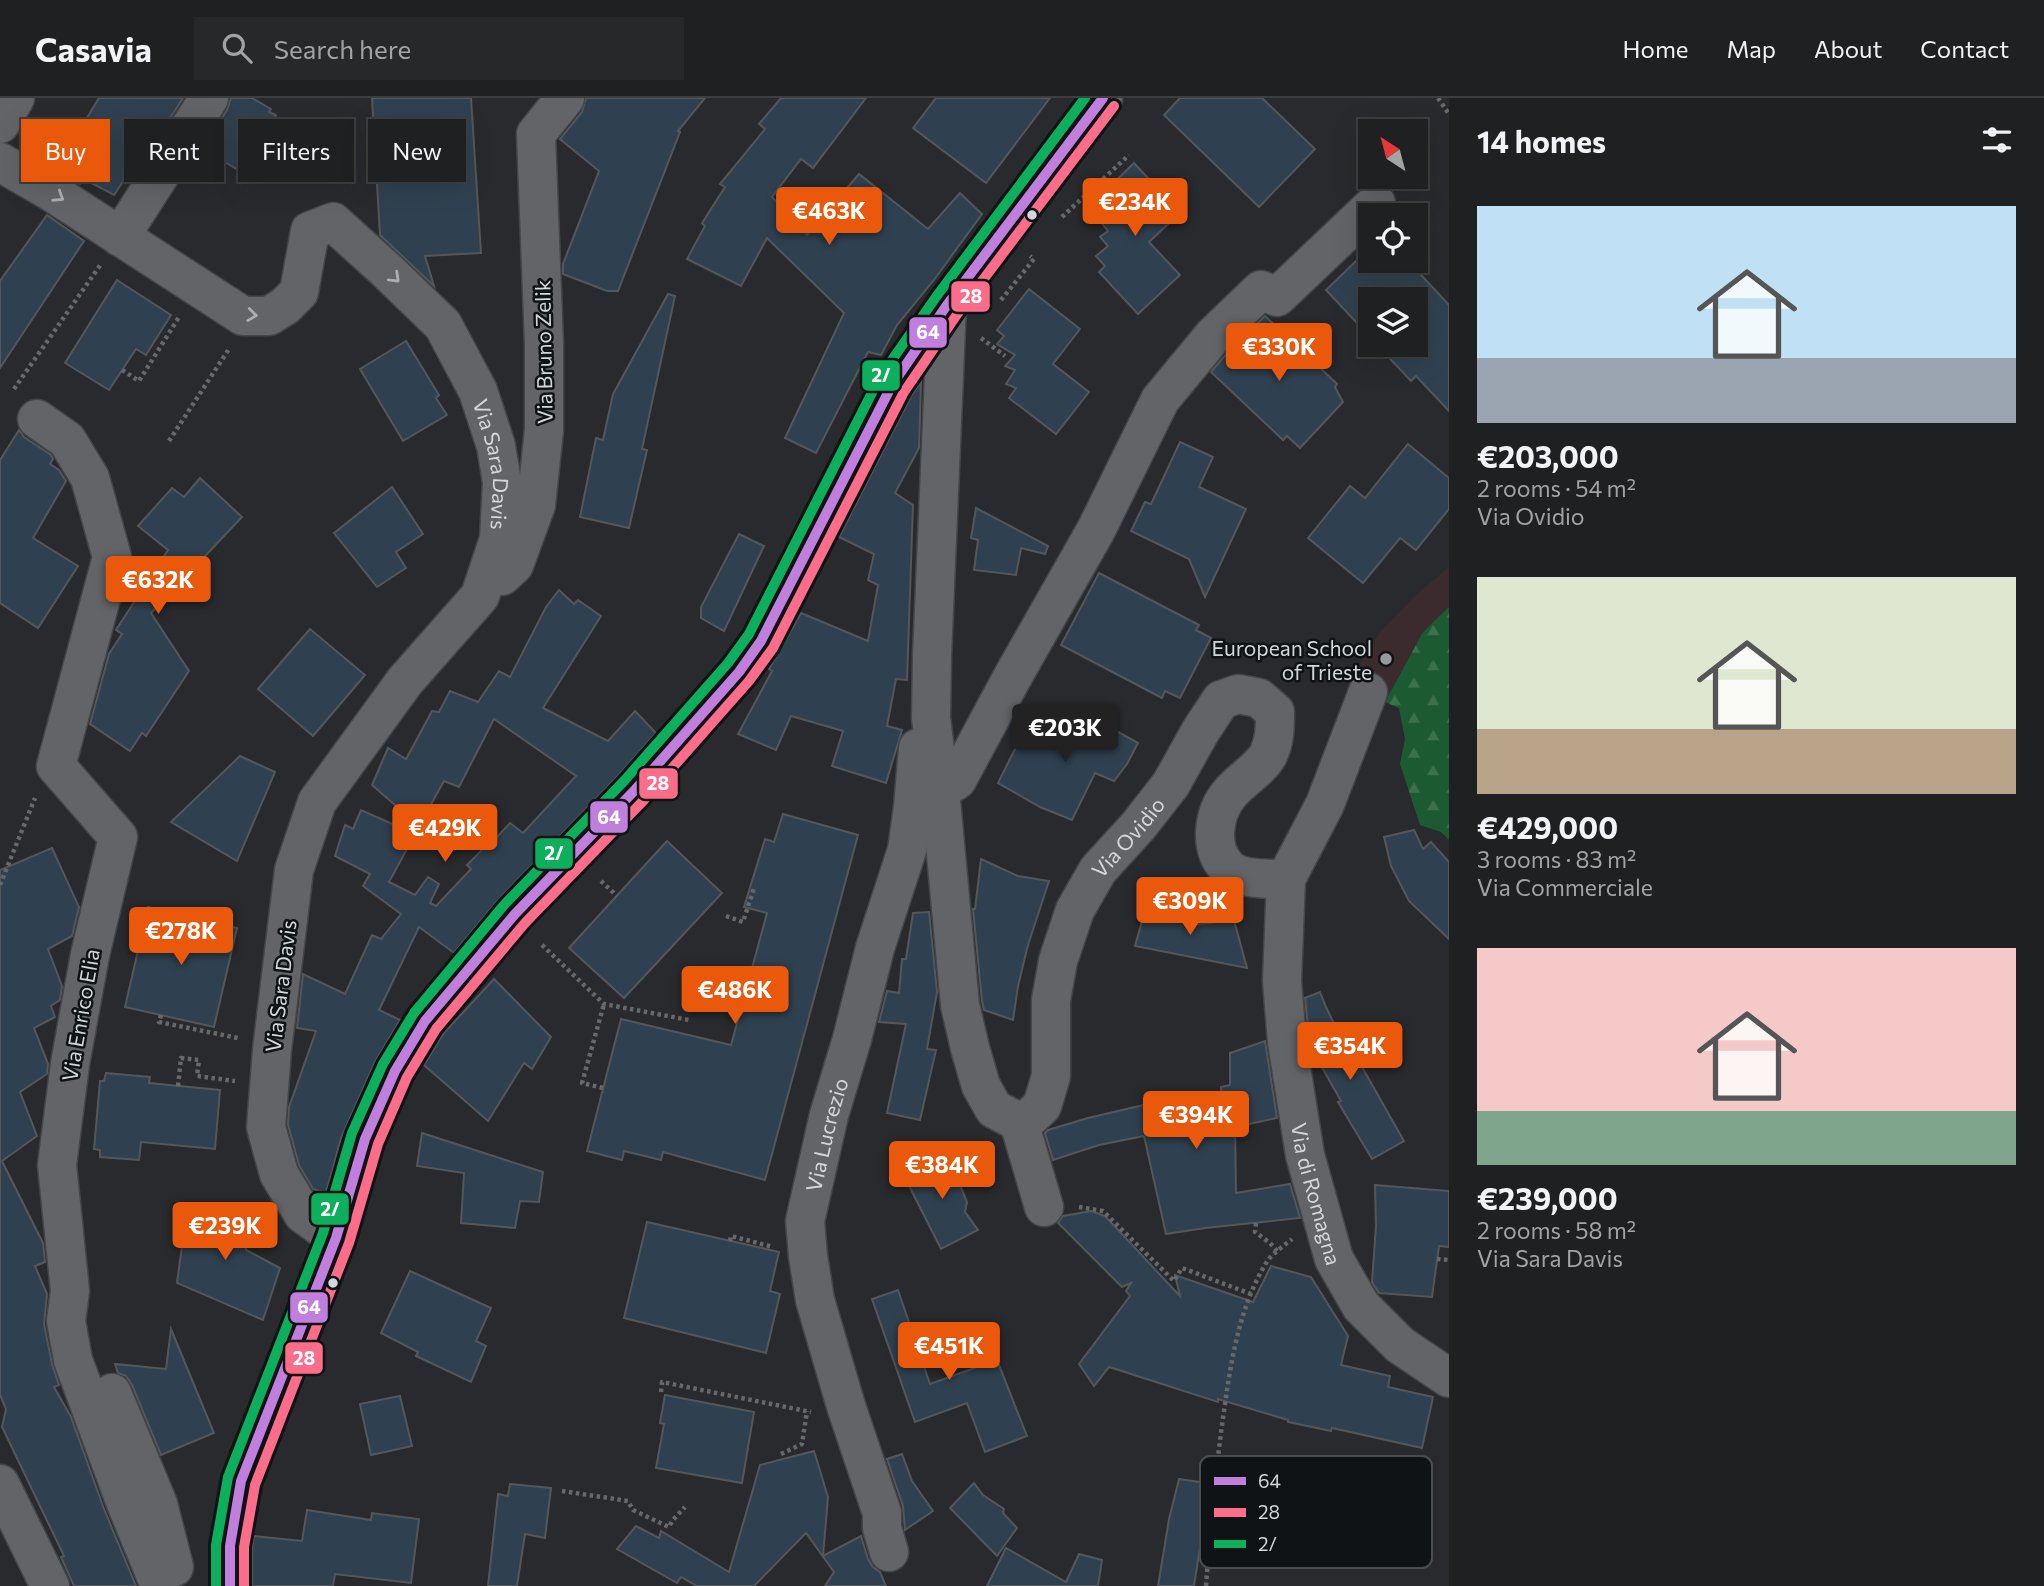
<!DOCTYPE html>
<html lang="en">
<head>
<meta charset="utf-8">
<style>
  body { margin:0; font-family:Commissioner,sans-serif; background:#26282a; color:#f1f3f6; height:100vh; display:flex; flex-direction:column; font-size:26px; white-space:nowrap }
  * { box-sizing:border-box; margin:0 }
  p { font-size:23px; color:#a1a3a5 }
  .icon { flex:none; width:38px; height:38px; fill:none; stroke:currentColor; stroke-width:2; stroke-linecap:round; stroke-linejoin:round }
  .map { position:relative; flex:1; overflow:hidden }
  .panel { display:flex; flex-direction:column; background:#1e2022; width:595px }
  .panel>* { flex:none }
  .guide { position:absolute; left:21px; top:21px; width:665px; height:63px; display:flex; gap:14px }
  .needle { width:46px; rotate:324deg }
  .controls { position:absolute; left:1358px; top:21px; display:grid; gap:14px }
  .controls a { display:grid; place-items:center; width:70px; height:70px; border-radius:0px; background:#1e2022; box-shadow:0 7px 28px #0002,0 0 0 2px #3c3e40; font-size:35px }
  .price { position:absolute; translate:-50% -60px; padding:0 16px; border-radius:7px; background:#ea580c; color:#fff; font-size:23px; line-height:46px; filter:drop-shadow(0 2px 4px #0008) }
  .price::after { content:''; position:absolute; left:50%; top:42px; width:21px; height:16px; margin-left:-10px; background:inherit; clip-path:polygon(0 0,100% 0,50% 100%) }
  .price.on { background:#222; color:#fff }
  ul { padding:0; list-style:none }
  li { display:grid; align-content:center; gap:14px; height:371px; padding:0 28px }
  li span { display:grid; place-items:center; height:217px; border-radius:0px; color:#555 }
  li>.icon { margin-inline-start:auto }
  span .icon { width:126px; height:126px; fill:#fffc; stroke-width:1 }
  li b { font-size:30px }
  h2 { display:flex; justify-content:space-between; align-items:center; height:84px; padding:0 28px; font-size:30px }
  .tag { padding:0 24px; border-radius:0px; background:#1e2022; box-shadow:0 7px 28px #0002,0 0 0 2px #3c3e40; font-size:24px; line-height:63px }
  .tag.on { background:#ea580c; color:#fff }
  header { display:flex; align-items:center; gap:42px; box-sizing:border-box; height:98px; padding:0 35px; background:#1e2022; border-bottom:2px solid #3c3e40 }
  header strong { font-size:33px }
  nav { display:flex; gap:38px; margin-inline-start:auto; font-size:24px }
  .search { width:490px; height:63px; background:#26282a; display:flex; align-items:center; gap:18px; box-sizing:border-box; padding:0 24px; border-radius:0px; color:#a1a3a5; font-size:26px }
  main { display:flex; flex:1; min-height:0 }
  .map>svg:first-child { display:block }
  .education { fill:#3b2b2f }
  .forest { fill:url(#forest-firs) }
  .building { fill:#2f4150; stroke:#545759; stroke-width:2 }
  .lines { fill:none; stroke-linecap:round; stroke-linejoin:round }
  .minor-casing { stroke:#434649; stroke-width:41 }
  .major-casing { stroke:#434649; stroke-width:41 }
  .path { stroke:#67686a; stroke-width:4.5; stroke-dasharray:3.5 3.5; stroke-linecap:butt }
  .minor { stroke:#626467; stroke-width:38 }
  .major { stroke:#646665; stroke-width:38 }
  .bus-1-casing { stroke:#101315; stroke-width:16 }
  .bus-2-casing { stroke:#101315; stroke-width:16 }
  .bus-3-casing { stroke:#101315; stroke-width:16 }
  .bus-1 { stroke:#c07fdc; stroke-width:10 }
  .bus-2 { stroke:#fb6d88; stroke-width:10 }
  .bus-3 { stroke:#0daf5c; stroke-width:10 }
  .oneway { stroke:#abafb2 }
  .bus-dot { fill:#d3d7da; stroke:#101315; stroke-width:2.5 }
  .poi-dot { fill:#979a9d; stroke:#101315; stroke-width:2.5 }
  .labels { text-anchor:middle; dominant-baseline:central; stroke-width:5; stroke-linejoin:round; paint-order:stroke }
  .street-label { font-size:21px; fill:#d3d7da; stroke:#101315 }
  .poi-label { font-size:21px; fill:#d3d7da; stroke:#101315; text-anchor:end }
  .key { fill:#101315; stroke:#4a4e50; stroke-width:2 }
  .key-label { font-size:19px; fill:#d3d7da }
  .line-badge { stroke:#101315; stroke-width:2.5 }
  .badge-label { font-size:19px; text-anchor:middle; font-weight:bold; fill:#fff }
</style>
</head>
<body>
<header>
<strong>Casavia</strong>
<div class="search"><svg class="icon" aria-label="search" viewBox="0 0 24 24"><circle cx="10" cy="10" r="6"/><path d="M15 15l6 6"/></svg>Search here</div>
<nav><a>Home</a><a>Map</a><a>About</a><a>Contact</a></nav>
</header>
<main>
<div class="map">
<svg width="1449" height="1488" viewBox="0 0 1449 1488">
  <defs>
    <pattern id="forest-firs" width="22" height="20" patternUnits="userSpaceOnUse" patternTransform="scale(1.75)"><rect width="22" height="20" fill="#1c5a31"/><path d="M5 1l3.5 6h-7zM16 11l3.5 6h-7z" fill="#3c714e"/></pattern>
  </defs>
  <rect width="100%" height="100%" fill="#282a2d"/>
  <polygon class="education" points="1449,469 1449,509 1423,534 1385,604 1368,594 1346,589 1380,534 1416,497"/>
  <polygon class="forest" points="1449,509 1449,742 1441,734 1420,727 1400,666 1405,641 1399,610 1385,604 1423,534"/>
  <g class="building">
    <polygon points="99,0 183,0 134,76 130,73 114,97 84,81 80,86 56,71"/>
    <polygon points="231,0 252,0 271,11 269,14 276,17 254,60 249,57 240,73 202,51 227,12"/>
    <polygon points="372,0 471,0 481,155 425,158 434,188 380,137"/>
    <polygon points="586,0 705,0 678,33 680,34 618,193 607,193 563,176 563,166 599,73 560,41 582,14"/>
    <polygon points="781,0 866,0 813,70 801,61 772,99 807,137 859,76 928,131 960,95 982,116 934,182 897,227 881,257 868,254 816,355 785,340 844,215 767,140 741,188 687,161 705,128 702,125 725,89 720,86 765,31 759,26"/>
    <polygon points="936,0 1050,0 986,85 913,30"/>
    <polygon points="1180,0 1262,0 1315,51 1259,109 1164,17"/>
    <polygon points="1134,65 1180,115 1149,144 1180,177 1138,216 1099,174 1105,168 1096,158 1108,148 1100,139 1108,133 1096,118 1104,112 1095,103"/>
    <polygon points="47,117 84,143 0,270 0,183"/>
    <polygon points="1356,163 1408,163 1449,207 1449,313 1416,278 1411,283 1377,247 1416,247 1416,201 1370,201 1370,239 1326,192"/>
    <polygon points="117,182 171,217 146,257 136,251 109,292 65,265"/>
    <polygon points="1029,191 1080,231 1053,266 1089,294 1056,336 1009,300 1016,290 1006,286 1015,272 1005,268 1015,257 997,246 1004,238 997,232"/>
    <polygon points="668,196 675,198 642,351 647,352 629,430 580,419 596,340 603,342 613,296"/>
    <polygon points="1265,218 1337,286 1335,289 1343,304 1300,350 1287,338 1283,342 1211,274 1229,253"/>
    <polygon points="406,243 439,297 436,300 447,317 403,343 360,271"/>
    <polygon points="921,284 919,350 895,395 913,407 907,582 896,581 887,628 902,632 886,685 832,668 843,633 791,618 776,652 738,636 772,573 769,571 801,515 868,543 878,487 868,482 874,456 839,439 911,298"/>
    <polygon points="19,332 24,339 51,357 53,361 50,366 59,372 66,383 33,440 78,468 38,530 0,505 0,362"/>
    <polygon points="1180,344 1213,359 1199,389 1246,411 1205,499 1189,461 1131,433 1145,404 1151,406"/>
    <polygon points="1408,346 1449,380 1449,411 1416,452 1400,440 1363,485 1308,440 1350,388 1365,400"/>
    <polygon points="200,380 242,419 151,515 189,573 146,638 142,635 130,653 90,626 109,556 122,536 116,532 168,452 138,428 172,390 184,399"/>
    <polygon points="392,389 423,436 396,454 406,470 377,489 334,435"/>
    <polygon points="976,410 1048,448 1045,456 1021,450 1016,477 974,472 978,442 971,440"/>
    <polygon points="739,436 764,448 724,533 701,520 701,509"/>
    <polygon points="1099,475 1199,527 1196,532 1211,540 1180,600 1165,593 1162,600 1061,547"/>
    <polygon points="559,492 574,506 578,502 601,518 543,610 608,643 635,613 656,635 618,678 499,801 454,855 419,829 379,912 400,922 375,964 341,1040 326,1095 313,1091 299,1067 288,1027 289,1009 316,933 297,930 303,876 345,896 372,837 381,841 401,816 363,788 370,776 335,758 345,727 353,731 361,712 415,736 389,784 415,797 428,779 439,786 430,805 436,808 471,771 467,767 496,738 497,739 510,725 523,735 576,678 494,621 459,689 444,683 419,728 372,687 388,650 406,661 432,613 439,614 450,593 478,604 499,573 510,579 546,509"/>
    <polygon points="310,531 365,577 313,638 258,591"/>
    <polygon points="1077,618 1088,625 1091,619 1138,645 1127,666 1114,683 1095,675 1072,722 1040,709 998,685 1028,625 1061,645"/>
    <polygon points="240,658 275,674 237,763 171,724"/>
    <polygon points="783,716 858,737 765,1082 663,1054 661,1062 624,1053 622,1062 587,1053 621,921 731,947 767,815 744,809 765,741 774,744"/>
    <polygon points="1414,732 1423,751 1431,744 1449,764 1449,841 1409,803 1391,768 1384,739"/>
    <polygon points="667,743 722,795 624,900 569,850"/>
    <polygon points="52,750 79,809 72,838 48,851 62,888 60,902 51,908 55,919 34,930 48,966 47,976 20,994 37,1038 2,1063 43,1145 45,1164 35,1168 47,1196 44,1226 52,1266 59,1287 54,1289 71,1319 104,1411 136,1488 74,1488 61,1459 64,1458 2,1329 6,1311 0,1297 0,772"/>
    <polygon points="981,761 1018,778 1049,783 1028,847 1018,888 1013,922 984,912 982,903 973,811 975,811"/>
    <polygon points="1150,807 1193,814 1191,827 1234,822 1247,870 1135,848 1144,816"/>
    <polygon points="148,809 237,830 214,929 125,909"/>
    <polygon points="929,814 937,894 927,951 936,952 920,1022 887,1015 906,926 879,924 887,893 899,895 902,861 906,861 913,815"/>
    <polygon points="494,881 551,939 532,971 524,965 488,1023 424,967 443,936"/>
    <polygon points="1320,894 1326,909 1348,955 1353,953 1404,1043 1372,1061 1338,1004 1341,1003 1310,948 1305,900"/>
    <polygon points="1265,943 1277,1020 1235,1029 1236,1095 1290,1086 1300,1120 1205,1130 1166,1136 1144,1038 1099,1047 1053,1062 1045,1035 1048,1032 1088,1020 1165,1002 1171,1026 1222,1015 1221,989 1230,987 1230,955"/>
    <polygon points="106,975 150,979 149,985 220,992 215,1051 141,1044 139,1062 100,1059 100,1052 94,1051 100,983 104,983"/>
    <polygon points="422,1035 543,1074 539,1104 520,1103 515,1130 461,1125 464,1075 417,1068"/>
    <polygon points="947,1056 967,1104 965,1114 978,1132 941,1151 904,1078"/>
    <polygon points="1375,1087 1449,1093 1449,1149 1439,1148 1432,1199 1379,1195 1372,1184 1376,1128"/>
    <polygon points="187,1110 249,1115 246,1152 280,1170 263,1222 177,1185"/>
    <polygon points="1091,1113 1105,1118 1180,1198 1175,1177 1253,1204 1271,1168 1311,1179 1348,1238 1341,1267 1390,1278 1388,1289 1433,1299 1422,1350 1332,1330 1331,1333 1288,1324 1288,1322 1218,1301 1218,1304 1109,1269 1094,1288 1079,1266 1130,1198 1126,1193 1131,1185 1122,1189 1058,1125 1063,1118"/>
    <polygon points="647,1124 779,1154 770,1193 780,1196 766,1255 624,1220"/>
    <polygon points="410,1173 491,1210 476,1243 486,1248 471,1284 416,1258 418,1254 381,1235"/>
    <polygon points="898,1192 930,1286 997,1262 1027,1338 985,1354 967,1305 915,1324 872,1201"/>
    <polygon points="171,1231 214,1335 161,1357 132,1287 126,1278 118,1275 115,1266 166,1271"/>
    <polygon points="665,1297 754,1314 742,1385 656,1370 664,1326 660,1325"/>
    <polygon points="400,1298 412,1348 371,1357 360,1306"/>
    <polygon points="814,1353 828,1399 823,1458 861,1438 868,1461 873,1469 880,1474 886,1488 825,1488 834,1474 806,1435 754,1488 697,1488 681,1479 677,1485 617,1451 636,1428 659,1440 661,1433 729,1474 760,1367"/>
    <polygon points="902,1356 912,1383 933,1413 905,1432 903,1408 887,1361"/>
    <polygon points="1179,1381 1207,1385 1203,1411 1206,1411 1194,1488 1158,1488 1169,1421"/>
    <polygon points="974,1385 983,1397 1004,1411 1003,1415 1017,1430 997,1458 950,1410"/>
    <polygon points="510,1386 551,1390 545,1440 525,1436 517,1488 488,1488 498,1396 508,1398"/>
    <polygon points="307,1412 371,1422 372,1415 419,1421 411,1485 335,1476 333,1488 252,1488 252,1450 254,1438 302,1443"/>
    <polygon points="1006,1450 1066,1484 1079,1456 1102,1462 1098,1488 987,1488"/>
  </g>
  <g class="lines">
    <g class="minor-casing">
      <g id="minor">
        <polyline points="0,26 15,0"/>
        <path id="s1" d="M0,64l50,29 193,125h26l16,-10 14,-14 11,-61 23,-9 52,47 58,56 35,66 18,55 6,36 -3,57 -19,57 -75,85 -88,121 -23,68 -22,180 -6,77 13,47 24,40 33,24"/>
        <polyline points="120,139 209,0"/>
        <path id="s2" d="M947,207l-15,351 -1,62 9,72 20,215 10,43 11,38 13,23 25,13 9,-3 14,-13 9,-30v-76l7,-39 17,-51 23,-40 41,-45 32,-41 29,-52 21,-32 17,-6 21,4 16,14c0,15 0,29 -7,43 -7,13 -28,26 -38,38 -17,20 -22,56 -2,75 12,12 43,11 58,11l39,-75 43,-112"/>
        <polyline points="37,321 67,342 90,380 112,459 56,668 118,739 90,857 70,966 57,1067 70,1193 66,1223 73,1262 125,1403 160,1488"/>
        <polyline points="502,478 514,467 536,407 544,332 544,247 536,36 565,0"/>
        <polyline points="940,692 957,682 1013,578 1096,432 1160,302 1213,238 1261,192 1277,199 1376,105"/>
        <path id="s3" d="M1286,781l-4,102 5,61 18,113 29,104 27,47 39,39 49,33"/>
        <polyline points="1019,1024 1044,1109"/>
        <polyline points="112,1295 158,1406 174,1469"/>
        <polyline points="0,1386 50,1488"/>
        <path id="s4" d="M889,1454l-7,-24v-15l-36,-107 -31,-106 -7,-44 -3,-35 24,-106 23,-76 23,-91 32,-98 6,-43 5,-59"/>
      </g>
    </g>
    <g class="major-casing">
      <polyline id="major" points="230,1488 230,1448 241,1383 336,1140 365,1041 395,973 425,923 515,816 634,693 739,574 761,543 797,475 845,377 892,287 947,207 1103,0"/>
    </g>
    <g class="path">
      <polyline points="1438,0 1449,16"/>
      <polyline points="1062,119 1129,57"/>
      <polyline points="1001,202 1034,161 1030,158"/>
      <polyline points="981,240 1005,258"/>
      <polyline points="122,272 139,283 179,219"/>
      <polyline points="14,291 101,166"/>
      <polyline points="169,343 229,251"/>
      <polyline points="601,783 617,798"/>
      <polyline points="0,787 35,700"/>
      <polyline points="726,818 743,824 754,790"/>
      <polyline points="542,847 604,906 689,922"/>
      <polyline points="161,917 159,924 238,940"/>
      <polyline points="178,988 181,960 199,962 197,978 235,983"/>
      <polyline points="603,990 582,985 604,906"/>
      <polyline points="1079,1109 1103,1113 1174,1183 1182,1170 1251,1196"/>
      <polyline points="1256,1125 1255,1134 1270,1145 1277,1153"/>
      <polyline points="730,1143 731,1138 773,1149"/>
      <polyline points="1437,1161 1449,1162"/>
      <polyline points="661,1294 662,1284 811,1314"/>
      <polyline points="781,1356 802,1346 807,1313"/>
      <polyline points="562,1393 628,1403 633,1412 669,1429 672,1423 685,1409"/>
      <path d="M1206,1488c4,-54 9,-107 16,-161 8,-56 15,-116 46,-165 6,-8 17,-15 24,-21"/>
    </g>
    <use href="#minor" class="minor"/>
    <use href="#major" class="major"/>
    <g class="bus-1-casing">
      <polyline id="bus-1" points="230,1488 230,1448 241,1383 336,1140 365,1041 395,973 425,923 515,816 634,693 739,574 761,543 892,287 947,207 1103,0"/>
    </g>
    <g class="bus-2-casing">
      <polyline id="bus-2" points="244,1488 244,1449 255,1387 349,1145 378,1046 407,979 436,931 525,825 644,702 749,583 773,550 904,294 958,215 1114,8"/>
    </g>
    <g class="bus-3-casing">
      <polyline id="bus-3" points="216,1488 216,1447 228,1379 323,1135 352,1035 383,966 414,915 504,807 624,683 728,565 749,536 880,279 936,199 1085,0"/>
    </g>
    <use href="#bus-1" class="bus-1"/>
    <use href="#bus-2" class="bus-2"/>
    <use href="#bus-3" class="bus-3"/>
  </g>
  <defs><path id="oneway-chevron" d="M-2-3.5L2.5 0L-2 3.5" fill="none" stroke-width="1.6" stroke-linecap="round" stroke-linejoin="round" transform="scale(1.75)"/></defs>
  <g class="oneway">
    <use href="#oneway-chevron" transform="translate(59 99) rotate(33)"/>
    <use href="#oneway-chevron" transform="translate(395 180) rotate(44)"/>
    <use href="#oneway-chevron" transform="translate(252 217) rotate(7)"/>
  </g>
  <g class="bus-dot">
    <circle cx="1032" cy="117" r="6"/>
    <circle cx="333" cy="1185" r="6"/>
  </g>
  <circle class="poi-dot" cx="1386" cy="561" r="7"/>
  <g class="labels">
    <g class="street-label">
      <text transform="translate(543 254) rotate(-91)">Via Bruno Zelik</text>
      <text stroke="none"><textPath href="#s1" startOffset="740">Via Sara Davis</textPath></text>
      <text stroke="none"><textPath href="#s2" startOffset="1160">Via Ovidio</textPath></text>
      <text transform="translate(280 888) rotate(-83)">Via Sara Davis</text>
      <text transform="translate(80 917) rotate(-80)">Via Enrico Elia</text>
      <text stroke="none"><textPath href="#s4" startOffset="432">Via Lucrezio</textPath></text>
      <text stroke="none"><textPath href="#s3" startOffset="318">Via di Romagna</textPath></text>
    </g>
    <g class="poi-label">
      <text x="1372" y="549">European School<tspan x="1372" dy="24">of Trieste</tspan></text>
    </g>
  </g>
  <rect x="1200" y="1358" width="232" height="112" rx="10" class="key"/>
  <rect x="1214" y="1379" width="32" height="8" fill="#c07fdc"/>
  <rect x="1214" y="1410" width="32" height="9" fill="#fb6d88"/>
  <rect x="1214" y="1442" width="32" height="8" fill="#0daf5c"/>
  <g class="key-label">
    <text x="1258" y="1390">64</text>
    <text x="1258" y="1421">28</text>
    <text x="1258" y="1453">2/</text>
  </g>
  <g class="line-badge">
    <rect x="950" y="182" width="41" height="33" rx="7" fill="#fb6d88"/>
    <rect x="908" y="218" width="40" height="33" rx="7" fill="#c07fdc"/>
    <rect x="861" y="261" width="40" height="33" rx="7" fill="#0daf5c"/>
    <rect x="638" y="669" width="41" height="33" rx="7" fill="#fb6d88"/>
    <rect x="589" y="702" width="40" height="34" rx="7" fill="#c07fdc"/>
    <rect x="534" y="739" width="40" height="33" rx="7" fill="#0daf5c"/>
    <rect x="310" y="1094" width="40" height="34" rx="7" fill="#0daf5c"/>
    <rect x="289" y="1193" width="40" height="33" rx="7" fill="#c07fdc"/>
    <rect x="284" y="1243" width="40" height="34" rx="7" fill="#fb6d88"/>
  </g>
  <g class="badge-label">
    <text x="971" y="205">28</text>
    <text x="928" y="241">64</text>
    <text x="881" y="284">2/</text>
    <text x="658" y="692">28</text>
    <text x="609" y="726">64</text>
    <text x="554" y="762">2/</text>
    <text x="330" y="1118">2/</text>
    <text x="309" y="1216">64</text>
    <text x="304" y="1267">28</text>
  </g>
</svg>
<div class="controls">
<a><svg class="needle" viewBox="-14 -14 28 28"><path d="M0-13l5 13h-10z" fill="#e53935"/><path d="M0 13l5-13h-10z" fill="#a1a3a5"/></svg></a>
<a><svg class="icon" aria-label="locate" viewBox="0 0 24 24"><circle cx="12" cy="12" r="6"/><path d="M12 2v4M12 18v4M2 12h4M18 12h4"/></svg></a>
<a><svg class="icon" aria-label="layers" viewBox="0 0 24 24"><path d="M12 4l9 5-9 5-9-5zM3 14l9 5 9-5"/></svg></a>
</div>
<b class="price" style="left:1135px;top:140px">€234K</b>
<b class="price" style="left:829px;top:149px">€463K</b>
<b class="price" style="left:1279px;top:285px">€330K</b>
<b class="price" style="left:158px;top:518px">€632K</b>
<b class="price on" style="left:1065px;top:666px">€203K</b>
<b class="price" style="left:445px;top:766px">€429K</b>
<b class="price" style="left:1190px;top:839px">€309K</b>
<b class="price" style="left:181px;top:869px">€278K</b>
<b class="price" style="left:735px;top:928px">€486K</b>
<b class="price" style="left:1350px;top:984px">€354K</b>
<b class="price" style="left:1196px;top:1053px">€394K</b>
<b class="price" style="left:942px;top:1103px">€384K</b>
<b class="price" style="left:225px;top:1164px">€239K</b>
<b class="price" style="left:949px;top:1284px">€451K</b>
<div class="guide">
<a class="tag on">Buy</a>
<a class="tag">Rent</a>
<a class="tag">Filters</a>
<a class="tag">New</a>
</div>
</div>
<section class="panel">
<h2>14 homes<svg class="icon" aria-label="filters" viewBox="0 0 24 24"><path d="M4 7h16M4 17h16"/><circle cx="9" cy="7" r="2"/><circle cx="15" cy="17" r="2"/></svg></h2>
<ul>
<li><span style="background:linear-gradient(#bfe0f5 70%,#9aa5b1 0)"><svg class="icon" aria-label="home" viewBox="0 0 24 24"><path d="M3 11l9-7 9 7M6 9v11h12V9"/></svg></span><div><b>€203,000</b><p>2 rooms · 54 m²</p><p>Via Ovidio</p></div></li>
<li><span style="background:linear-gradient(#dfe7d0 70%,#b9a48a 0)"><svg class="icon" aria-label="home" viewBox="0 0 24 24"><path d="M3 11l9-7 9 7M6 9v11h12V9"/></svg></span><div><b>€429,000</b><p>3 rooms · 83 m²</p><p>Via Commerciale</p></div></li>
<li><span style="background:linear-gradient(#f6c9c9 75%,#7fa58c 0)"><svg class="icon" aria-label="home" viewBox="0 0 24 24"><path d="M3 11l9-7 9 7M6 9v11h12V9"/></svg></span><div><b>€239,000</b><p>2 rooms · 58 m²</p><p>Via Sara Davis</p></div></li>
</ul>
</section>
</main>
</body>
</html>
